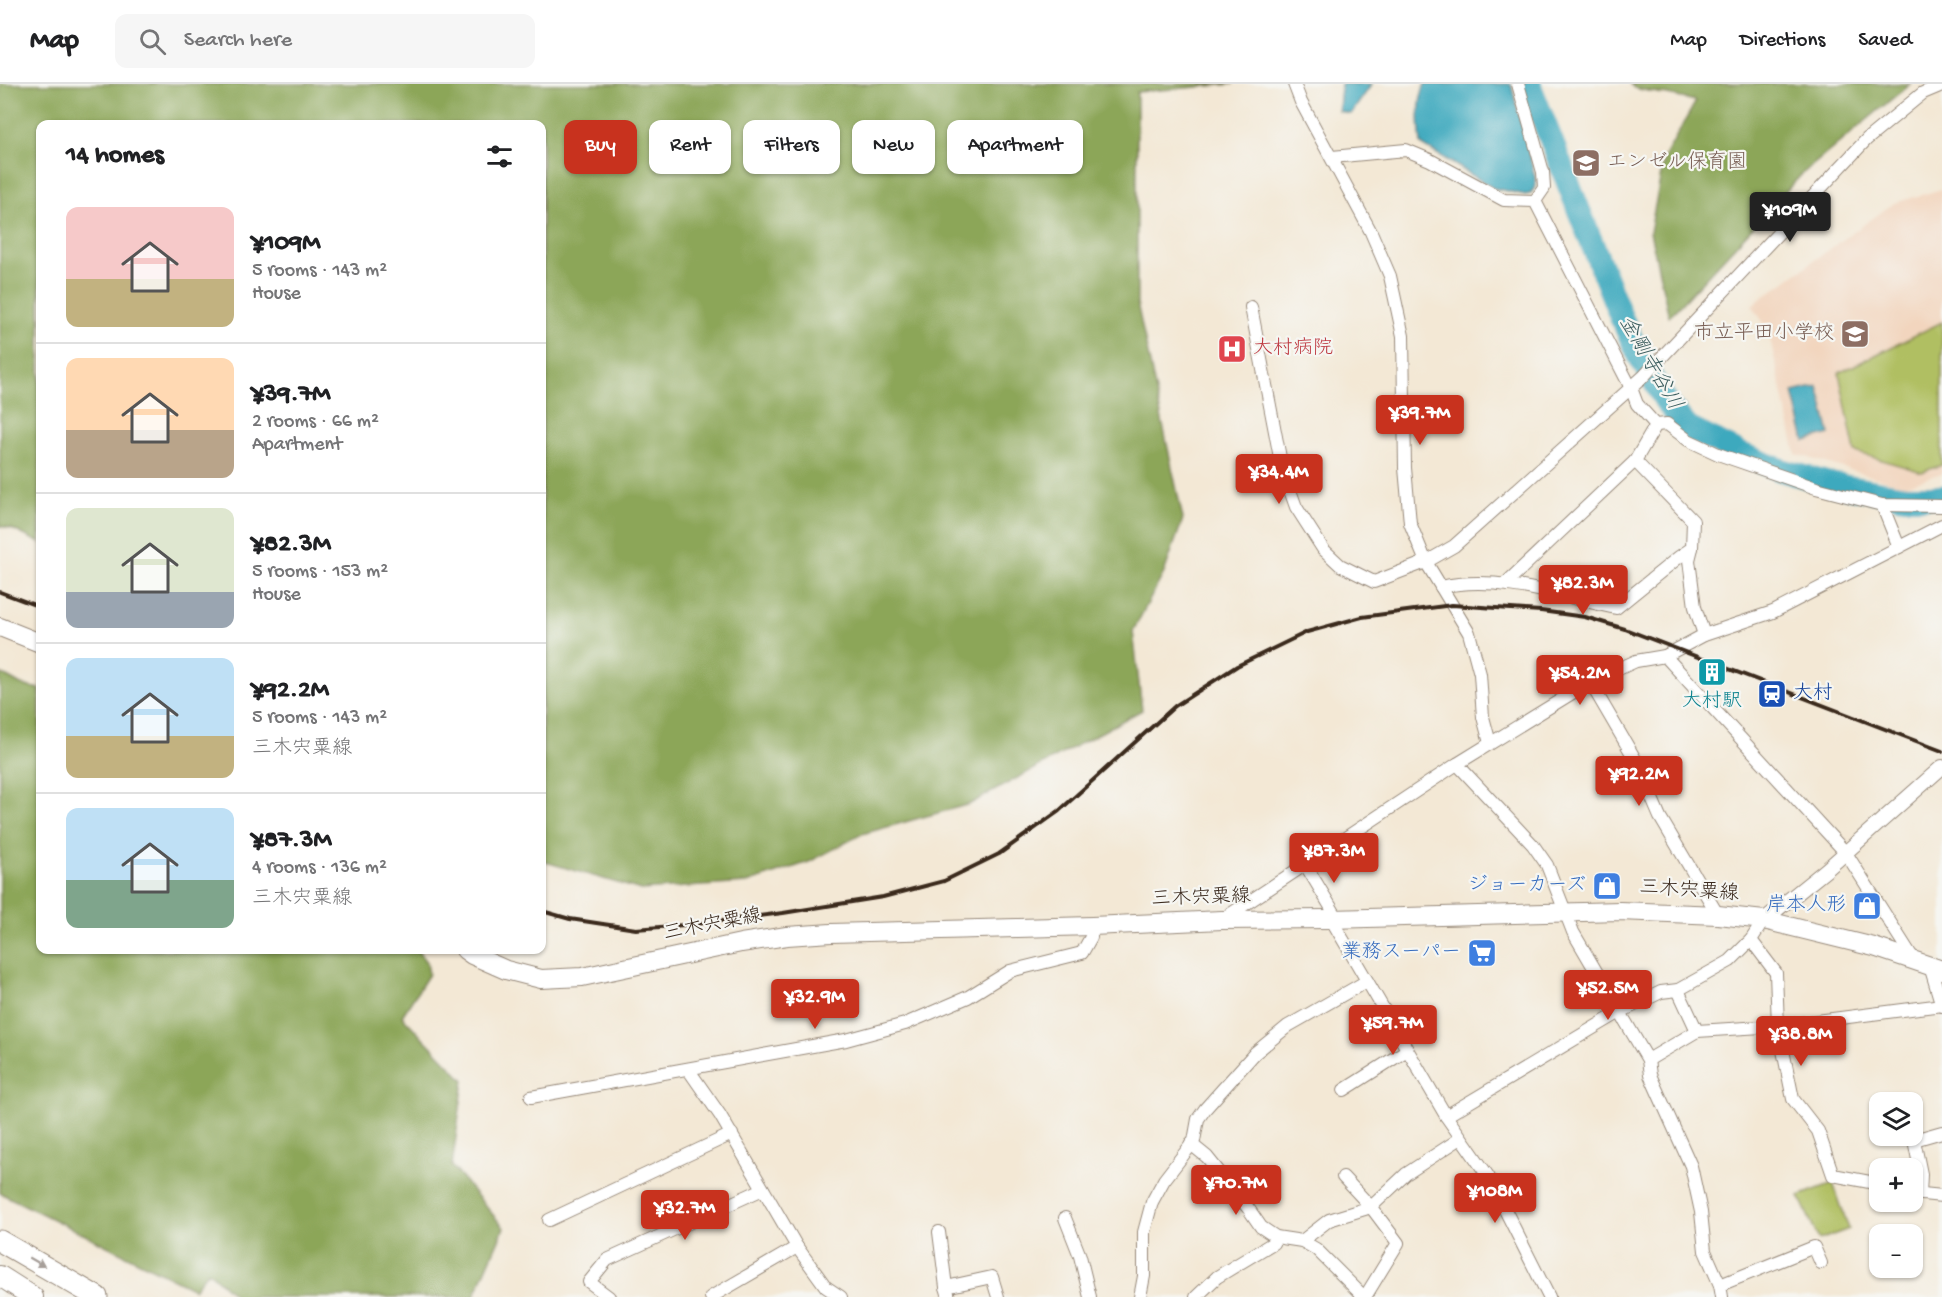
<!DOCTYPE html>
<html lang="en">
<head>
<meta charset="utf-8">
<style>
  body { margin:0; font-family:"Gochi Hand","Klee One",sans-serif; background:#f6f6f6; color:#202124; height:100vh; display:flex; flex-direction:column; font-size:22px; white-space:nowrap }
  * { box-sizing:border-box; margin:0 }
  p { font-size:20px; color:#757577 }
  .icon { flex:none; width:33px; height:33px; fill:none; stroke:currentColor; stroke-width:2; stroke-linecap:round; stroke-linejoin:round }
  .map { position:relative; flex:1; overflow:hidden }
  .side { position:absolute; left:36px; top:36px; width:510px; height:834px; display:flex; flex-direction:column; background:#fff; border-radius:12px; box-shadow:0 2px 4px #0004 }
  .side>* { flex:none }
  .hud { position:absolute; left:564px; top:36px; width:570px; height:54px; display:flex; gap:12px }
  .tools { position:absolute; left:1869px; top:1008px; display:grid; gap:12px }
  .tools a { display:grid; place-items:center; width:54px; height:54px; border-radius:12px; background:#fff; box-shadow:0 2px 4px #0004; font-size:30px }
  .price { position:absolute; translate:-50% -51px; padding:0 14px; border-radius:6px; background:#c8321e; color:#fff; font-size:20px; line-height:39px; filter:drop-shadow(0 2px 3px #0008) }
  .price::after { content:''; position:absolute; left:50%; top:36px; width:18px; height:14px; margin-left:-9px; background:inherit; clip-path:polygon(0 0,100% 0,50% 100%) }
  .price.on { background:#222; color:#fff }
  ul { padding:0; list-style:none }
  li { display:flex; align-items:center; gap:18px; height:150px; padding:0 30px }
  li+li { border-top:2px solid #e0e0e0 }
  li span { display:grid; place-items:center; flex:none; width:168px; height:120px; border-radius:12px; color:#555 }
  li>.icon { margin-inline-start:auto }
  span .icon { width:72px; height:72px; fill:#fffc; stroke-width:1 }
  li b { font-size:26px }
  h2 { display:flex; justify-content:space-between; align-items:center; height:72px; padding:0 30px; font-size:26px }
  .chip { padding:0 21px; border-radius:12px; background:#fff; box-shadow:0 2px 4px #0004; font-size:21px; line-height:54px }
  .chip.on { background:#c8321e; color:#fff }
  header { display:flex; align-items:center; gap:36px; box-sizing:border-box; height:84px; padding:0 30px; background:#fff; border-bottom:2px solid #e0e0e0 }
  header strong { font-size:28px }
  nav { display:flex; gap:33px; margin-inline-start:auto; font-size:21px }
  .search { width:420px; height:54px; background:#f6f6f6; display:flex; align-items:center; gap:15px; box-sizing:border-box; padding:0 21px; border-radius:12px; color:#757577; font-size:22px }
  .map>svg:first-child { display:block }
  .built { fill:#f2d5be }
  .green { fill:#b0bf62; stroke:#767440; stroke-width:1.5 }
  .forest { fill:#8ca658; stroke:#64683b; stroke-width:1.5 }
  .water { fill:#3ea9be; stroke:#3c6a6e; stroke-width:1.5 }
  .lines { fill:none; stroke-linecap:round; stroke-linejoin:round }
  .river { stroke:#3ea9be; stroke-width:24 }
  .minor-casing { stroke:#97897a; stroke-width:14 }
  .tertiary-casing { stroke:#97897a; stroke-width:16 }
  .primary-casing { stroke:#97897a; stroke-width:20 }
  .trunk-casing { stroke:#97897a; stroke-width:22 }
  .motorway-casing { stroke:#97897a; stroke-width:23 }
  .minor { stroke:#fff; stroke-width:12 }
  .tertiary { stroke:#fff; stroke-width:14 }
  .primary { stroke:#fff; stroke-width:18 }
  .trunk { stroke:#fff; stroke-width:20 }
  .motorway { stroke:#fff; stroke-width:21 }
  .rail { stroke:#3b2a1e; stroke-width:4 }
  .oneway { fill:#a79f9a }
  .labels { text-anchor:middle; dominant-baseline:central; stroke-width:4.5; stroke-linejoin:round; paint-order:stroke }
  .education-label { font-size:20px; fill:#785e54; stroke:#f6f6f2; text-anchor:start }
  .health-label { font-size:20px; fill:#be3a42; stroke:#f6f6f2; text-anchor:start }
  .transit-label { font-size:20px; fill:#164399; stroke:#f6f6f2; text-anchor:start }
  .culture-label { font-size:20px; fill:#0d838f; stroke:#f6f6f2 }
  .shop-label { font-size:20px; fill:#366cbe; stroke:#f6f6f2; text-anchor:end }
  .street-label { font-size:20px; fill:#3b2a1e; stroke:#f6f6f2 }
  .water-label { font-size:21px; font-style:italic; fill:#3c5d5e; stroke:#f6f6f2 }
</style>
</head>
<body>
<header>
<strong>Map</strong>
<div class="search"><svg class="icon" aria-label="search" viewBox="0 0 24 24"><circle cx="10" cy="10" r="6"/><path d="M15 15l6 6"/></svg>Search here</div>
<nav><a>Map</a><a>Directions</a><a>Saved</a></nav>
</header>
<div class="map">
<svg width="1942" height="1213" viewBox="0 0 1942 1213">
  <rect width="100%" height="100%" fill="#f6f6f2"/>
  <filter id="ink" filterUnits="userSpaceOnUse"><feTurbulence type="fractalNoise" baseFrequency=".0167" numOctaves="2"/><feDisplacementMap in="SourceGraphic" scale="12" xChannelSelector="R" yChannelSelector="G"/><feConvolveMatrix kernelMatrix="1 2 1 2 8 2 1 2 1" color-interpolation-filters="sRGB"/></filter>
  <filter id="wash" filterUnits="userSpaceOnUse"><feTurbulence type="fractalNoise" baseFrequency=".008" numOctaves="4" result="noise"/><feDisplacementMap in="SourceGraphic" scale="24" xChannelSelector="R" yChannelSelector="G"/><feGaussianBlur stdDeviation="1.35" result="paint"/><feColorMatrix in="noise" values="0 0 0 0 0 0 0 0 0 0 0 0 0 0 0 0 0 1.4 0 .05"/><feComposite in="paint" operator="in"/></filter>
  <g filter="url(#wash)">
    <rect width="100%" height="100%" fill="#f3e8d5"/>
    <polygon class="built" points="1942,105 1942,389 1904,402 1796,370 1771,259 1765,241 1752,221 1894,119"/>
    <g class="green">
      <polygon points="1942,238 1942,381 1922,388 1855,368 1839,289"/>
      <polygon points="1833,1099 1849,1145 1819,1156 1799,1112"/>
    </g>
    <g class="forest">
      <polygon points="0,0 1234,0 1137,8 1137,219 1183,435 1164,489 1133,547 1142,626 970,720 862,750 809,778 747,799 641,806 542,777 542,40 40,40 40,459 12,445 0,442"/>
      <polygon points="1630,0 1910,0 1802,90 1669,233 1650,148 1664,74 1696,17 1634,4"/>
      <polygon points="0,589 21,601 40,605 40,866 417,866 427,879 429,890 402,932 464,996 452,1082 504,1144 474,1213 237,1213 208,1187 194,1205 0,1109"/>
    </g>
    <g class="water">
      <polygon points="1341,0 1372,0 1351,30 1339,27"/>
      <path d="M1425,0h86l24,93 1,9 -6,8 -5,1 -32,-7 -72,-44c-2,-20 -4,-41 4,-60z"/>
      <polygon points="1818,302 1830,350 1805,357 1793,308"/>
    </g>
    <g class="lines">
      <polyline class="river" points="1529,0 1621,233 1640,273 1667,319 1688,344 1743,371 1781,386 1830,400 1905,413 1942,413"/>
    </g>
  </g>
  <g filter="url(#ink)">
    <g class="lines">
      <g class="minor-casing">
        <g id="minor">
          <polyline points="1294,0 1301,18 1371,148 1390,192 1403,252 1405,384 1410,439 1426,478 1469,549 1480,590 1483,633 1490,659"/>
          <polyline points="1518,0 1543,88 1544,104 1535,117"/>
          <polyline points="1332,73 1406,66 1430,76 1504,116 1535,117 1631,304 1637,320 1656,341 1667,340 1688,356 1718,370 1816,404 1882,421 1942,422"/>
          <polyline points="1251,223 1282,384 1296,423 1323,465 1340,481 1374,498 1426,478 1454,462 1643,293 1867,55 1923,9 1942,1"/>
          <polyline points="1656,341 1635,377 1693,437 1692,464 1689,476 1695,523 1704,551"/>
          <polyline points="1882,421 1899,463"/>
          <polyline points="1505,500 1635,377"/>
          <path d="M1441,503c56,-13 120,9 175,21l63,-51 13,-9"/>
          <polyline points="1665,572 1846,769 1914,876"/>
          <polyline points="1590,598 1635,675 1660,733 1718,831"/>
          <polyline points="1457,680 1533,761 1547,781 1573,848 1648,976 1650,991 1691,1082 1701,1128 1705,1167 1720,1201 1722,1213"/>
          <polyline points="1305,780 1338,835"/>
          <polyline points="1223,835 1457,680 1590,598 1636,577 1665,572 1704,551 1773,528 1942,441"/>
          <polyline points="1331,835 1446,1032 1488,1092 1549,1213"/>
          <polyline points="1751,856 1776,889 1778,942 1793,1015 1818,1047 1833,1091 1880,1100"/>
          <polyline points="1930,882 1942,922"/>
          <polyline points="1678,906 1697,947 1778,942 1942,921"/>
          <polyline points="1648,976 1697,947"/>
          <polyline points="688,985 720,1031 797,1163 711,1213"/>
          <polyline points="1344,1006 1407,966"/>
          <polyline points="531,1013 846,956 905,940 968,913 1010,887 1082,869 1091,853 1092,842"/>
          <polyline points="1446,1032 1620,928 1661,908 1678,906 1730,877 1751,856 1764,836"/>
          <polyline points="1191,1060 1207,1073 1248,1124 1261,1143 1276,1153 1302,1157 1316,1165 1364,1213"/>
          <polyline points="1343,1093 1371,1123 1398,1159 1365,1213"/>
          <polyline points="1913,1109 1942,1112"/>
          <polyline points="1920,1110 1921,1090 1914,1056 1942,1048"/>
          <polyline points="1065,1134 1080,1172 1090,1213"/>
          <polyline points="549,1136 732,1050"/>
          <polyline points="939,1148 946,1203 949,1213"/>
          <polyline points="1302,1157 1329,1136 1371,1123 1406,1090 1461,1054"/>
          <polyline points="797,1163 826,1203 841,1213"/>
          <polyline points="1720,1201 1814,1163 1821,1179"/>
          <polyline points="946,1203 992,1193 998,1213"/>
          <polyline points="609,1213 589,1198 607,1176 763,1105"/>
          <polyline points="1140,1213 1144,1192 1144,1148 1152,1118 1164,1096 1194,1057 1198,1035 1205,1025 1255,969 1288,942 1367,897"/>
          <polyline points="1196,1213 1217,1193 1273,1159 1276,1153"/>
        </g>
      </g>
      <g class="tertiary-casing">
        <polyline id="tertiary" points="1764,836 1826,786 1942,683"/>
      </g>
      <g class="primary-casing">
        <g id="primary">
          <polyline points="0,543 40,559"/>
          <polyline points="465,866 472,871 506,886 541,895 582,893 741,859 787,852 831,849 1092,842 1222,836 1331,835 1620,827 1718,831 1764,836 1874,863 1942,886"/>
        </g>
      </g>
      <g class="trunk-casing">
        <polyline id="trunk" points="0,1192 33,1213"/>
      </g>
      <g class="motorway-casing">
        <polyline id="motorway" points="0,1157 97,1213"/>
      </g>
      <use href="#minor" class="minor"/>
      <use href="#tertiary" class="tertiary"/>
      <use href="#primary" class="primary"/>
      <use href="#trunk" class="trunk"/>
      <use href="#motorway" class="motorway"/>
      <g class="rail">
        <polyline points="0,508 40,523"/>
        <polyline points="542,827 570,835 636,845 696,840 783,829 883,813 944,797 999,770 1059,727 1175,622 1237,582 1307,548 1362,533 1452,521 1541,527 1585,533 1625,545 1942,667"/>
      </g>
    </g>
    <defs><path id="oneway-solid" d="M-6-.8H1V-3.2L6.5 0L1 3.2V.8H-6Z" transform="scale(1.5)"/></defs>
    <use class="oneway" href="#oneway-solid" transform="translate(37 1178) rotate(30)"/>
  </g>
  <defs>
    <g id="school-square" transform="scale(1.5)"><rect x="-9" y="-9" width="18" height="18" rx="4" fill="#8d6e63" stroke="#f6f6f2"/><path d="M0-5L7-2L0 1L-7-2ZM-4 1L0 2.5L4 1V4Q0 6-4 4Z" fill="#fff"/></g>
    <g id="hospital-square" transform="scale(1.5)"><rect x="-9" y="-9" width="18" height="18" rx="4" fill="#e0444e" stroke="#f6f6f2"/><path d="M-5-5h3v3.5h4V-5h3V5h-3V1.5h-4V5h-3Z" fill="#fff"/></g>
    <g id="building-square" transform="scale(1.5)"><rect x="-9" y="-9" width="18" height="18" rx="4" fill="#0f9aa8" stroke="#f6f6f2"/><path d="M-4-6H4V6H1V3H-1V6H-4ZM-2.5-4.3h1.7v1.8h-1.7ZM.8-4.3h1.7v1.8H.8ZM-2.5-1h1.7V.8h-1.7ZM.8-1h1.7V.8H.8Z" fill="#fff"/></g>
    <g id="station-square" transform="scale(1.5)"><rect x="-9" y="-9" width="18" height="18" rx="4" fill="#1a4fb4" stroke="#f6f6f2"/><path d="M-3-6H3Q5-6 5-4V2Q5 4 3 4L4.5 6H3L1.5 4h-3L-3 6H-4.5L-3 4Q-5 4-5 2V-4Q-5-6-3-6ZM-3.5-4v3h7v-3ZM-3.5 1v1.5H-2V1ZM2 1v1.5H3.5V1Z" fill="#fff"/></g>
    <g id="shop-square" transform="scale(1.5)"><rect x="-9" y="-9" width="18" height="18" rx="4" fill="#3f7fe0" stroke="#f6f6f2"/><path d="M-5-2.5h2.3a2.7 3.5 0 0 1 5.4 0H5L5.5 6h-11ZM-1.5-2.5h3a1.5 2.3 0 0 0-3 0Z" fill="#fff"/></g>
    <g id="supermarket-square" transform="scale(1.5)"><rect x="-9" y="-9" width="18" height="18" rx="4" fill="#3f7fe0" stroke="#f6f6f2"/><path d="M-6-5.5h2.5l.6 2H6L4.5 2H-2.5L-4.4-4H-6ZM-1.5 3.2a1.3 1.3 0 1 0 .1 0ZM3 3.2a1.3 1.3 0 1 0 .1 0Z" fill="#fff"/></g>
  </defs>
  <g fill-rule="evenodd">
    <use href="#school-square" x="1586" y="79"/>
    <use href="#school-square" x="1855" y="250"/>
    <use href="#hospital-square" x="1232" y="265"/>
    <use href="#building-square" x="1712" y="588"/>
    <use href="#station-square" x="1772" y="610"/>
    <use href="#shop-square" x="1607" y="802"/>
    <use href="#shop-square" x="1867" y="822"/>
    <use href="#supermarket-square" x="1482" y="869"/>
  </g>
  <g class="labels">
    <g class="education-label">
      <text x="1607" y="79">エンゼル保育園</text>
      <text x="1834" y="250" text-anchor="end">市立平田小学校</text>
    </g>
    <g class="health-label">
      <text x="1253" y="265">大村病院</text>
    </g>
    <g class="transit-label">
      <text x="1793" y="610">大村</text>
    </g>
    <g class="culture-label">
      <text x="1712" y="618">大村駅</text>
    </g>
    <g class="shop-label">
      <text x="1586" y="802">ジョーカーズ</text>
      <text x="1846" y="822">岸本人形</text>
      <text x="1461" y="869">業務スーパー</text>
    </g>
    <g class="street-label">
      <text transform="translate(1689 808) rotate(4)">三木宍粟線</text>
      <text transform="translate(1201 815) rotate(-2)">三木宍粟線</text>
      <text transform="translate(713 842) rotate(-11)">三木宍粟線</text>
    </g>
    <g class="water-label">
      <text transform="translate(1649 280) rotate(60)">金剛寺谷川</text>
    </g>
  </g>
</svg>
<div class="tools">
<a><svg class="icon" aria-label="layers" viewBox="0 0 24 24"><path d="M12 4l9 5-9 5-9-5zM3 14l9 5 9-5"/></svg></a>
<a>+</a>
<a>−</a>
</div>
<b class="price on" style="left:1790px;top:159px">¥109M</b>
<b class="price" style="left:1420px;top:362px">¥39.7M</b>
<b class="price" style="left:1279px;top:421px">¥34.4M</b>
<b class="price" style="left:1583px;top:532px">¥82.3M</b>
<b class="price" style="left:1580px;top:622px">¥54.2M</b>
<b class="price" style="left:1639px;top:723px">¥92.2M</b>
<b class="price" style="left:1334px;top:800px">¥87.3M</b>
<b class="price" style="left:1608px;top:937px">¥52.5M</b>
<b class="price" style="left:815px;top:946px">¥32.9M</b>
<b class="price" style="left:1393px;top:972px">¥59.7M</b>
<b class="price" style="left:1801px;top:983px">¥38.8M</b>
<b class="price" style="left:1236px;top:1132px">¥70.7M</b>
<b class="price" style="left:1495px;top:1140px">¥108M</b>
<b class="price" style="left:685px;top:1157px">¥32.7M</b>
<div class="hud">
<a class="chip on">Buy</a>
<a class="chip">Rent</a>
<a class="chip">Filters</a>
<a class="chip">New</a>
<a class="chip">Apartment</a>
</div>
<section class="side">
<h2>14 homes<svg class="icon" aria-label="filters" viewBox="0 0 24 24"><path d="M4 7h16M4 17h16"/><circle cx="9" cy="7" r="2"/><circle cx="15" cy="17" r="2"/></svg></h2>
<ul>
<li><span style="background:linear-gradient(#f6c9c9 60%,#c2b280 0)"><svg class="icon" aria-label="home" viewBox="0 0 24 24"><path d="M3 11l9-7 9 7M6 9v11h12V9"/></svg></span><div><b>¥109M</b><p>5 rooms · 143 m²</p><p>House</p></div></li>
<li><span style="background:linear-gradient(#ffd9b3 60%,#b9a48a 0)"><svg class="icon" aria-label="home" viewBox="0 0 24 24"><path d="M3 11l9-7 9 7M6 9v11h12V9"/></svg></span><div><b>¥39.7M</b><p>2 rooms · 66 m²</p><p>Apartment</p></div></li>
<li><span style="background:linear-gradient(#dfe7d0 70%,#9aa5b1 0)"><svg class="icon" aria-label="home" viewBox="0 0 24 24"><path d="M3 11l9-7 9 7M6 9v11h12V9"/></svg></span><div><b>¥82.3M</b><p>5 rooms · 153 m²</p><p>House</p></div></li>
<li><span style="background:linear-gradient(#bfe0f5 65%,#c2b280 0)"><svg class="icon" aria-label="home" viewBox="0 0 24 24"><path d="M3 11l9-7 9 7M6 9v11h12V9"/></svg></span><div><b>¥92.2M</b><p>5 rooms · 143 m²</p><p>三木宍粟線</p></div></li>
<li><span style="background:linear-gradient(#bfe0f5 60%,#7fa58c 0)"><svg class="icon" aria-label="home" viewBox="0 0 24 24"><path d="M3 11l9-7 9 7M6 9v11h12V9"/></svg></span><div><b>¥87.3M</b><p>4 rooms · 136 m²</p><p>三木宍粟線</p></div></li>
</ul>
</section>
</div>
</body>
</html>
